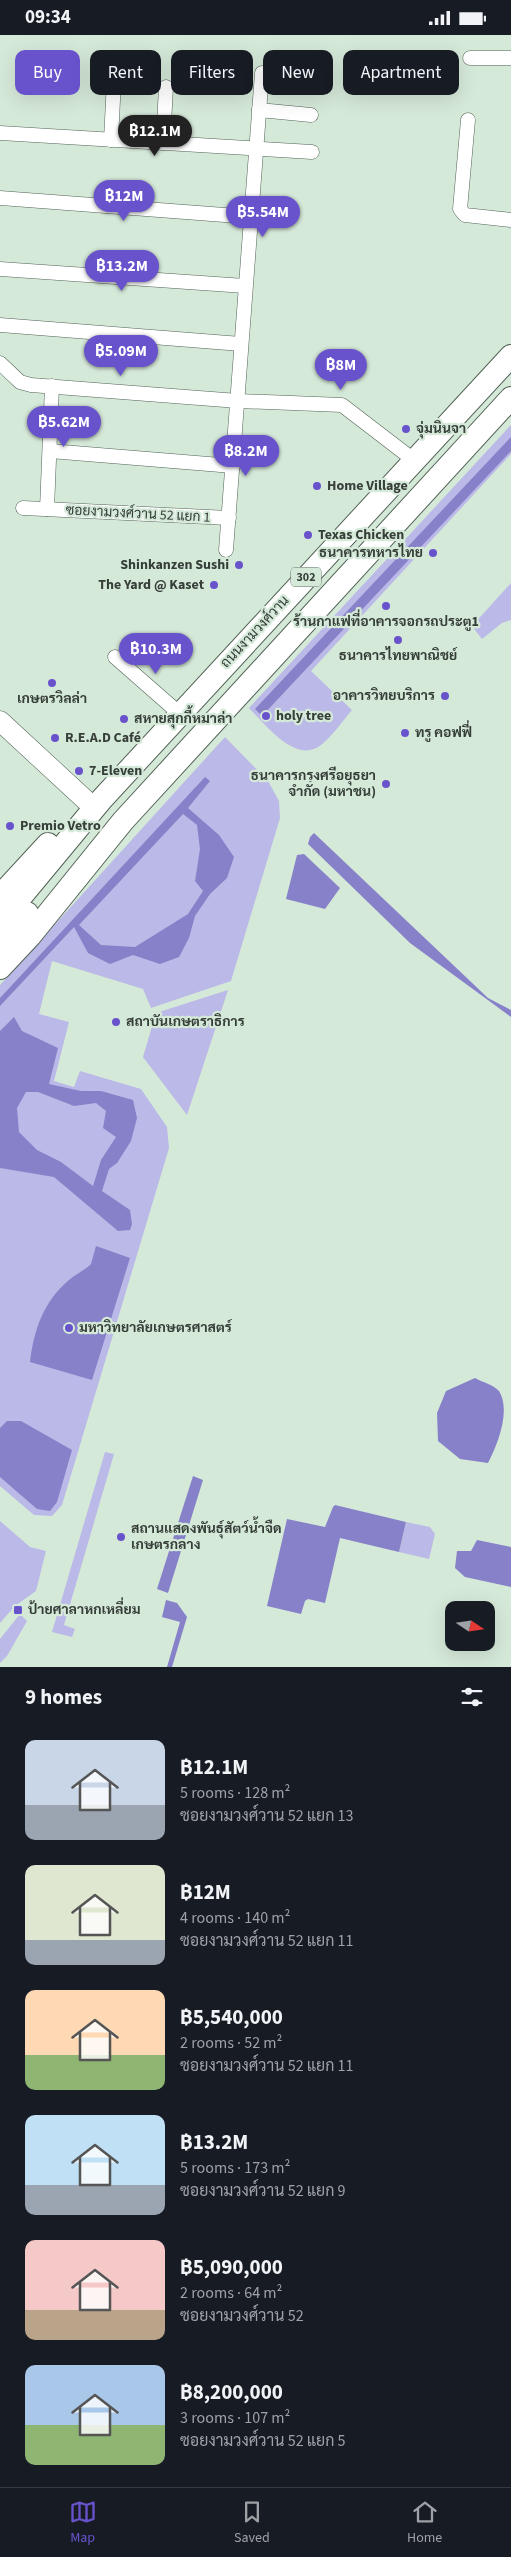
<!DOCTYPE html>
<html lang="en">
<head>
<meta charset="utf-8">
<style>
  body { margin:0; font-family:"Source Sans 3",Sarabun,sans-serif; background:#20242c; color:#f1f3f6; height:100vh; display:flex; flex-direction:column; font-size:19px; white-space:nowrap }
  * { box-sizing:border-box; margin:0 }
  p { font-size:16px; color:#9ea1a6 }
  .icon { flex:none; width:28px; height:28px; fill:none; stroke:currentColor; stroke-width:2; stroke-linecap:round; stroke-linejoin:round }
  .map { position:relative; height:1632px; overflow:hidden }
  .panel { display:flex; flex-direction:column; background:#171b24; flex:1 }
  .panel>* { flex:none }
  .guide { position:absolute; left:15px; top:15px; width:481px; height:45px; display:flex; gap:10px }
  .needle { width:32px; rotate:103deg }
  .buttons { position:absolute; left:445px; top:1566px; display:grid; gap:10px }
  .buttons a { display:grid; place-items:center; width:50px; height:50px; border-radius:10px; background:#171b24; box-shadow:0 5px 20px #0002; font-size:25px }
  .price { position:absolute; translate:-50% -42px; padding:0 11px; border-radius:18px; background:#6853cd; color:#fff; font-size:16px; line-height:32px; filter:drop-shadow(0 1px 2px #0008) }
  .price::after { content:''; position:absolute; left:50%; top:30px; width:15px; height:11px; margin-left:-8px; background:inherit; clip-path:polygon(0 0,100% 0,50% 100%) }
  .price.current { background:#222; color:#fff }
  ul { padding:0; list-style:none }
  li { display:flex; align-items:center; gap:15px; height:125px; padding:0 25px }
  li span { display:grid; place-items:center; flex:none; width:140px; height:100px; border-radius:10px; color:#555 }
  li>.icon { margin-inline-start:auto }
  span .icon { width:60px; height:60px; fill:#fffc; stroke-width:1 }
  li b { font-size:21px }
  h2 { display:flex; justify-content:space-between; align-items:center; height:60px; padding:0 25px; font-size:21px }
  .tag { padding:0 18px; border-radius:10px; background:#171b24; box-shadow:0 5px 20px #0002; font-size:18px; line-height:45px }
  .tag.current { background:#6853cd; color:#fff }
  .status { display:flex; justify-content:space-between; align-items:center; height:35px; padding:0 25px; background:#171b24; direction:ltr }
  .status svg { height:14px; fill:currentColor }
  .tab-bar { display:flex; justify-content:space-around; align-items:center; height:70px; border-top:1px solid #363941; background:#171b24; font-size:14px; color:#9ea1a6 }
  .tab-bar a { display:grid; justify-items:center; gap:2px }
  .tab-bar .current { color:#6853cd }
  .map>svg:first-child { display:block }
  .green { fill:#bbb9e7 }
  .water { fill:#8781c9; fill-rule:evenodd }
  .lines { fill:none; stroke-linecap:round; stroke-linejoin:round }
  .street-casing { stroke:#526356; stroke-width:15 }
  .secondary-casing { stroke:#526356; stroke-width:21 }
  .primary-casing { stroke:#526356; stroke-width:24 }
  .street { stroke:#fff; stroke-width:14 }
  .secondary { stroke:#fff; stroke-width:20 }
  .primary { stroke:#fff; stroke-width:22 }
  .poi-dot { fill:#6853cd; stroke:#d5e9d9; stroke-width:2 }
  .labels { text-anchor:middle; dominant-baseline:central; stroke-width:4.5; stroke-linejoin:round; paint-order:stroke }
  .shield { fill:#d5e9d9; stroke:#667168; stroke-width:1 }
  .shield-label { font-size:12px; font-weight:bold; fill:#363e38 }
  .poi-label { font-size:14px; font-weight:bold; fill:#363e38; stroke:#d5e9d9; text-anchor:start }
  .street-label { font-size:14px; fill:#363e38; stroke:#d5e9d9 }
</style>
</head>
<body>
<div class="status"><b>09:34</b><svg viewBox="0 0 49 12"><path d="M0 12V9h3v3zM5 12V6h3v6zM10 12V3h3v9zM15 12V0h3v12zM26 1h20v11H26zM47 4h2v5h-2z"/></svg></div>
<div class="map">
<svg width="511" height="1632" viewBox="0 0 511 1632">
  <rect width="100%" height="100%" fill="#d5e9d9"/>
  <g class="green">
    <path d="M511,390v29l-200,217 41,39c-10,12 -20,26 -31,35 -25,20 -56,-21 -72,-37z"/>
    <polygon points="511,548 511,585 502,588 482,604 472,591"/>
    <polygon points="225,702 268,746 279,766 280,783 231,946 151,973 143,954 52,926 39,979 69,987 54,1046 74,1052 80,1036 141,1054 167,1092 169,1113 62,1470 52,1481 34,1480 0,1451 0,950"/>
    <polygon points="228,955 187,1080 143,1022 156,978"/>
    <polygon points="105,1417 114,1419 64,1590 75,1594 72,1602 52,1597"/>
    <polygon points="0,1486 30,1512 46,1516 36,1556 15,1571 0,1588"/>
    <polygon points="406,1487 430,1492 435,1499 429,1524 399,1517"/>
    <polygon points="20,1579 27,1586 7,1621 0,1628 0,1604"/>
  </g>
  <g class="water">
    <polygon points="511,402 511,416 262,681 255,674"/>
    <path d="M205,742l5,4 -22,27 31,27 15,22 -7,21 -17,16 -15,22 -6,22 -10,19 -19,7 -27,-9 -23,9 -22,-11 -14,-26 -74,79v-8zM183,779l14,11 3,24 -5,32 8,10 -15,23 -53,33 -34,-2 -22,-20z"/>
    <polygon points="314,798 488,963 511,975 511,982 410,908 308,809 310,802"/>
    <polygon points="304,819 340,853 325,874 286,864 297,820"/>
    <path d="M14,982l8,14 36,17 -9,36 32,7h20l32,9 4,18 -6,23 -14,22 -8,6 -7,22 28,19 2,14 -2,6 -12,1 -64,-54 -54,-9v-137zM26,1057h12l36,14 22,-3 10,8 -3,17 13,9 -15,23 -8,26 -32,-24 -24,-12 -18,-18 -2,-24z"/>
    <path d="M96,1211l34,12 -38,122 -62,-18c4,-32 13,-60 39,-82 7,-6 16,-10 22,-16z"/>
    <path d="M475,1343c7,4 19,7 24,13 12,19 -1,53 -11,72l-28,-4 -22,-18 -1,-28 9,-22z"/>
    <polygon points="7,1386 21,1386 72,1415 57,1467 50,1476 37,1474 0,1442 0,1393"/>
    <polygon points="193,1441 203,1445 168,1558 157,1554"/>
    <polygon points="335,1470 406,1487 399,1517 340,1503 325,1568 308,1564 305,1566 301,1579 267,1571 287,1484 325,1492 333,1472"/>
    <polygon points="477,1505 511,1512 511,1552 465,1542 455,1533 457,1516 471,1516"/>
    <polygon points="166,1565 177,1568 187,1582 172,1632 167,1632 180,1587 162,1582"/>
  </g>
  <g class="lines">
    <g class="street-casing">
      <g id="street">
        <polyline points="470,23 511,23"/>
        <polyline points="259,75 311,80"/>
        <polyline points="468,85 460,174 465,180 511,185"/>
        <polyline points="0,98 312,117"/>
        <polyline points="111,105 114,45"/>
        <polyline points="163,108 166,52"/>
        <polyline points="0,163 251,182"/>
        <polyline points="0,234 245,251"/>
        <polyline points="0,290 241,309"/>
        <polyline points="0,328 20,347 31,350 238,366 342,370 415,426"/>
        <polyline points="50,416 233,431"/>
        <polyline points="23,473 229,483"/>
        <polyline points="47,474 52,351"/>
        <polyline points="226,515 262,38"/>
        <polyline points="115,622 180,679"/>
      </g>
    </g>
    <g class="secondary-casing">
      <polyline id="secondary" points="0,686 92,771"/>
    </g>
    <g class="primary-casing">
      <g id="primary">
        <polyline points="0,861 48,809"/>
        <polyline points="0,887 102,764 511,321"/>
        <polyline points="0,908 27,878"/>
        <polyline points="0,933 30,901 123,786 511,363"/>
      </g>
    </g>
    <use href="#street" class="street"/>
    <use href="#secondary" class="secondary"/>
    <use href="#primary" class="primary"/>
  </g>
  <g class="poi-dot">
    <circle cx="406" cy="394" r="5"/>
    <circle cx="317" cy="451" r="5"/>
    <circle cx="308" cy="500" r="5"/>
    <circle cx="433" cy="518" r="5"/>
    <circle cx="239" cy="530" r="5"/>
    <circle cx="214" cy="550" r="5"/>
    <circle cx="386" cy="571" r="5"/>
    <circle cx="398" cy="605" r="5"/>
    <circle cx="52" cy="648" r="5"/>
    <circle cx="445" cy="661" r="5"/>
    <circle cx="266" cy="681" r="5"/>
    <circle cx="124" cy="684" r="5"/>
    <circle cx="405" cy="698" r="5"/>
    <circle cx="55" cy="703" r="5"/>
    <circle cx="79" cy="736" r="5"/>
    <circle cx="386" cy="749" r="5"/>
    <circle cx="10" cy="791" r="5"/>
    <circle cx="116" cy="987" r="5"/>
    <circle cx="69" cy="1293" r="5"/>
    <circle cx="121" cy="1502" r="5"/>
    <rect x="13" y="1570" width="10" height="10" rx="2.5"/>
  </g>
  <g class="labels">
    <rect class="shield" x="291" y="532.5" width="30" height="19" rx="4"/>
    <g class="shield-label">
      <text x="306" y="542">302</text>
    </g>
    <g class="poi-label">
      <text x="416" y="394">จุ่มนินจา</text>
      <text x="327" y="451">Home Village</text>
      <text x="318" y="500">Texas Chicken</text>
      <text x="423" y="518" text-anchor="end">ธนาคารทหารไทย</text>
      <text x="229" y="530" text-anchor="end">Shinkanzen Sushi</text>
      <text x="204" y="550" text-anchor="end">The Yard @ Kaset</text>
      <text x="386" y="587" text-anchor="middle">ร้านกาแฟที่อาคารจอกรถประตู1</text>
      <text x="398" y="621" text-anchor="middle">ธนาคารไทยพาณิชย์</text>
      <text x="435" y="661" text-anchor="end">อาคารวิทยบริการ</text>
      <text x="52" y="664" text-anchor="middle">เกษตรวิลล่า</text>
      <text x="276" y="681">holy tree</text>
      <text x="134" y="684">สหายสุกกี้หมาล่า</text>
      <text x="415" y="698">ทรู คอฟฟี่</text>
      <text x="65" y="703">R.E.A.D Café</text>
      <text x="89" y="736">7-Eleven</text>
      <text x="376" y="741" text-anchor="end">ธนาคารกรุงศรีอยุธยา<tspan x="376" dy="16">จำกัด (มหาชน)</tspan></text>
      <text x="20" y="791">Premio Vetro</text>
      <text x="126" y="987">สถาบันเกษตราธิการ</text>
      <text x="79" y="1293">มหาวิทยาลัยเกษตรศาสตร์</text>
      <text x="131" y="1494">สถานแสดงพันธุ์สัตว์น้ำจืด<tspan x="131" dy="16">เกษตรกลาง</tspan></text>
      <text x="28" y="1575">ป้ายศาลาหกเหลี่ยม</text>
    </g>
    <g class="street-label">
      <text transform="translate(138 479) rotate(3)">ซอยงามวงศ์วาน 52 แยก 1</text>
      <text transform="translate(255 597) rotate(-47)">ถนนงามวงศ์วาน</text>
    </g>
  </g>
</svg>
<div class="buttons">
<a><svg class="needle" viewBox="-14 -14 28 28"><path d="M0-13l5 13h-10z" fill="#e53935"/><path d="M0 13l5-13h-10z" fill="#9ea1a6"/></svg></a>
</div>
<b class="price current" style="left:155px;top:122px">฿12.1M</b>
<b class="price" style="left:124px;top:187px">฿12M</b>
<b class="price" style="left:263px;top:203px">฿5.54M</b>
<b class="price" style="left:122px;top:257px">฿13.2M</b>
<b class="price" style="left:121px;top:342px">฿5.09M</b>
<b class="price" style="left:341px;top:356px">฿8M</b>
<b class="price" style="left:64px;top:413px">฿5.62M</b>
<b class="price" style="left:246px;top:442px">฿8.2M</b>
<b class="price" style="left:156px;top:640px">฿10.3M</b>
<div class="guide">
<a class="tag current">Buy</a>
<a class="tag">Rent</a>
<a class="tag">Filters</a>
<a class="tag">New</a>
<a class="tag">Apartment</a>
</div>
</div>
<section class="panel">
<h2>9 homes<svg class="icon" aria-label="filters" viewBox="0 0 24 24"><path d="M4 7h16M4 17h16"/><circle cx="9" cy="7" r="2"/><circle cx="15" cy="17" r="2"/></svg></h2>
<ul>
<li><span style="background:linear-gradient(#c9d6e8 65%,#9aa5b1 0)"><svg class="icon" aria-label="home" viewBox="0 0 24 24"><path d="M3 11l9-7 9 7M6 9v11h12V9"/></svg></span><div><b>฿12.1M</b><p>5 rooms · 128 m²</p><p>ซอยงามวงศ์วาน 52 แยก 13</p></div></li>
<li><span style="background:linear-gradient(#dfe7d0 75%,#9aa5b1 0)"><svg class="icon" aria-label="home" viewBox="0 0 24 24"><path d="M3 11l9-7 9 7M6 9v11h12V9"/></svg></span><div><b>฿12M</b><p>4 rooms · 140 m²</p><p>ซอยงามวงศ์วาน 52 แยก 11</p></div></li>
<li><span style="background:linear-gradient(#ffd9b3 65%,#8fb573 0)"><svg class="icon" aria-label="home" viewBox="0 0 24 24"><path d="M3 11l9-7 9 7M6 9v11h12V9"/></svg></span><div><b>฿5,540,000</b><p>2 rooms · 52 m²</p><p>ซอยงามวงศ์วาน 52 แยก 11</p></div></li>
<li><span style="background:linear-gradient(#bfe0f5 70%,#9aa5b1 0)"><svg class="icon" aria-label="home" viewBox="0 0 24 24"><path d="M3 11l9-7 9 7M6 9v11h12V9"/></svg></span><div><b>฿13.2M</b><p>5 rooms · 173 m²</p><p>ซอยงามวงศ์วาน 52 แยก 9</p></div></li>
<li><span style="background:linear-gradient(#f6c9c9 70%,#b9a48a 0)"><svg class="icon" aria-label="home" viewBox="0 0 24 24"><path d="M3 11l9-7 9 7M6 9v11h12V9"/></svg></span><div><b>฿5,090,000</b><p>2 rooms · 64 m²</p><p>ซอยงามวงศ์วาน 52</p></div></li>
<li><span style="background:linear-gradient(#a9c7e8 60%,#8fb573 0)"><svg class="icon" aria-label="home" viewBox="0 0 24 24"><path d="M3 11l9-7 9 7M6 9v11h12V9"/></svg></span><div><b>฿8,200,000</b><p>3 rooms · 107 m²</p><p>ซอยงามวงศ์วาน 52 แยก 5</p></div></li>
</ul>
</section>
<nav class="tab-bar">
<a class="current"><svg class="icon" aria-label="map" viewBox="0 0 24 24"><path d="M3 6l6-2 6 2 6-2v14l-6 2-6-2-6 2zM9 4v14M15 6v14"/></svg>Map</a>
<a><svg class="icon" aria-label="saved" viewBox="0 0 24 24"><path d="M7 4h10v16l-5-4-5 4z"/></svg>Saved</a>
<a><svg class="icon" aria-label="home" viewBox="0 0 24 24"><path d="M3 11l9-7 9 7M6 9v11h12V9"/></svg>Home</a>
</nav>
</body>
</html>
